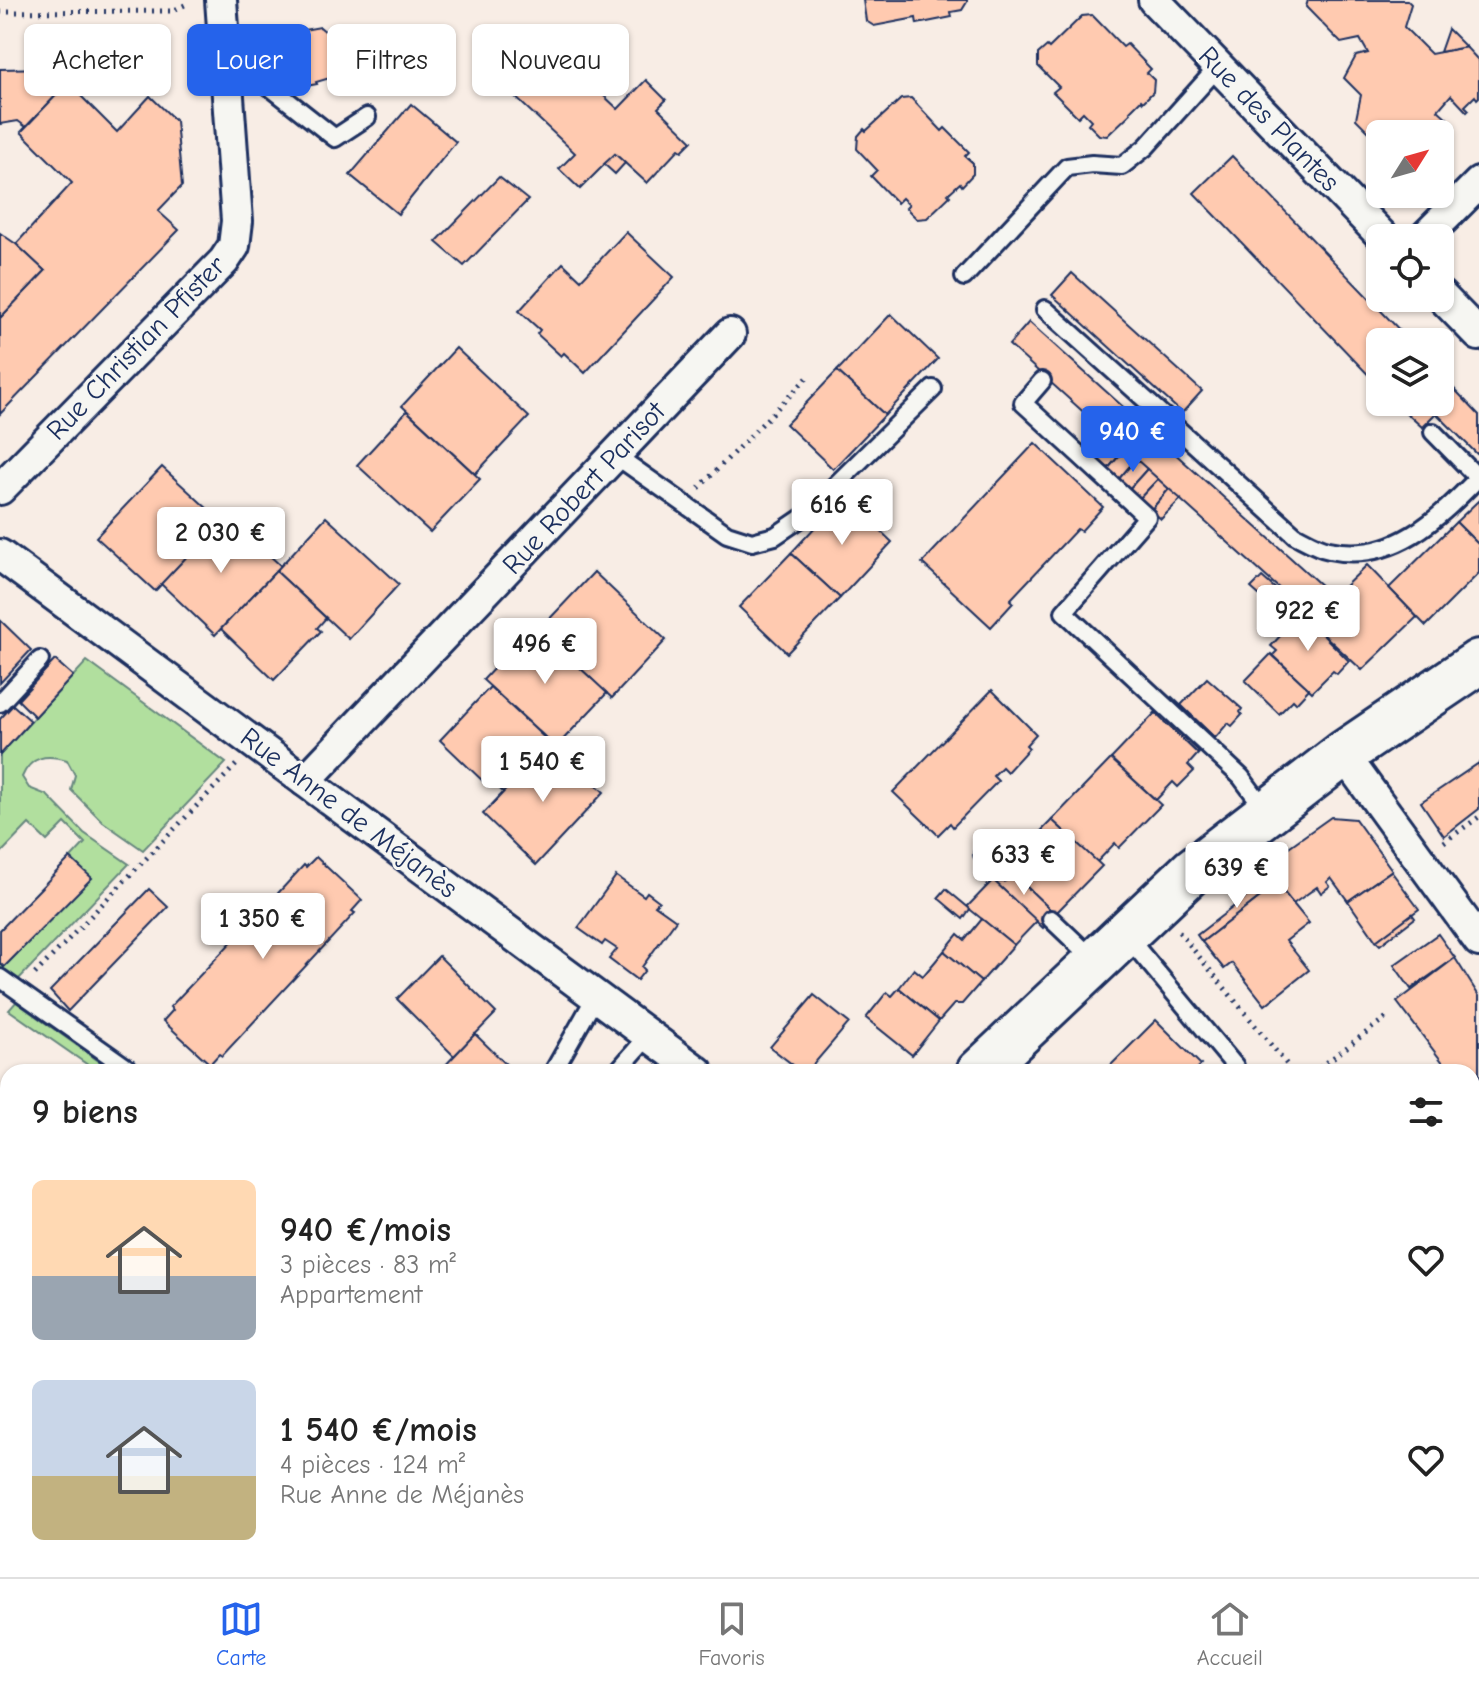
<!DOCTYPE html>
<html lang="fr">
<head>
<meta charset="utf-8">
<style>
  body { margin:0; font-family:"Comic Neue",sans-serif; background:#f2f2f2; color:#222; height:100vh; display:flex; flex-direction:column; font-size:30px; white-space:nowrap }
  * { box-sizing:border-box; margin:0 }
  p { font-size:26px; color:#767676 }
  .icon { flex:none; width:44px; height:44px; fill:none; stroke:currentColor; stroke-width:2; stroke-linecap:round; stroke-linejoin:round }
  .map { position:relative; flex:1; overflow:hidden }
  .panel { position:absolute; left:0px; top:1064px; width:1480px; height:514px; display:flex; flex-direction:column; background:#fff; border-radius:24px 24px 0 0; box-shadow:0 2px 6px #0004 }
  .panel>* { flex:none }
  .banner { position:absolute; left:24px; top:24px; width:800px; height:72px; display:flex; gap:16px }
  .needle { width:52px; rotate:53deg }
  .buttons { position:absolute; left:1366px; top:120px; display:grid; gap:16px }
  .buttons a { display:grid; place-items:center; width:88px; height:88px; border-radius:12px; background:#fff; box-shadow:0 2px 6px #0004; font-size:40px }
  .price { position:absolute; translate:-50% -68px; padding:0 18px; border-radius:8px; background:#fff; color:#222; font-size:26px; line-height:52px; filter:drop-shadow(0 2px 4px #0008) }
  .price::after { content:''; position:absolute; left:50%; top:48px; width:24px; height:18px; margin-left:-12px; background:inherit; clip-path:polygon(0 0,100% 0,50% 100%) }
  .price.current { background:#2563eb; color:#fff }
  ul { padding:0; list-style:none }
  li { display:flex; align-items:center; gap:24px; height:200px; padding:0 32px }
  li span { display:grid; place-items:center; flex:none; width:224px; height:160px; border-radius:12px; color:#555 }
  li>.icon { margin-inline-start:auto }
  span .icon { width:96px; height:96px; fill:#fffc; stroke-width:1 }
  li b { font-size:34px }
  h2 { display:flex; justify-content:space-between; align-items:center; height:96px; padding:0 32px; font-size:34px }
  .pill { padding:0 28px; border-radius:12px; background:#fff; box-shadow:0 2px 6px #0004; font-size:28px; line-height:72px }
  .pill.current { background:#2563eb; color:#fff }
  .dock { display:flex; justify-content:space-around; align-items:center; height:112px; border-top:2px solid #e0e0e0; background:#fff; font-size:22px; color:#767676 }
  .dock a { display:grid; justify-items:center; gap:4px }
  .dock .current { color:#2563eb }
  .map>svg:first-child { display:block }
  .green { fill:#b1df9e; stroke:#66877e; stroke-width:2 }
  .building { fill:#ffcab0; stroke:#1b2f5e; stroke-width:2 }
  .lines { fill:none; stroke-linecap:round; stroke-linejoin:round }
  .lane-casing { stroke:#1b2f5e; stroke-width:22 }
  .street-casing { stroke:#1b2f5e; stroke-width:36 }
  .secondary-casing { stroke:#1b2f5e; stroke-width:50 }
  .path { stroke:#1b2f5e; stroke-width:5; stroke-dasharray:2 6; stroke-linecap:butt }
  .lane { stroke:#f6f6f2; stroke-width:16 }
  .street { stroke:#f6f6f2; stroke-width:30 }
  .secondary { stroke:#f6f6f2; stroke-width:44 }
  .labels { text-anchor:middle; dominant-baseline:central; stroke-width:6; stroke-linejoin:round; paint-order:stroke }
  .street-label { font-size:28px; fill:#1b2f5e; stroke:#f6f6f2 }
</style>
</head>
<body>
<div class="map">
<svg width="1479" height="1577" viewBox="0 0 1479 1577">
  <rect width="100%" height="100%" fill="#f8ede5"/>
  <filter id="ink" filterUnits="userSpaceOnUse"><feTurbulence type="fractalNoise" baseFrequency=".0125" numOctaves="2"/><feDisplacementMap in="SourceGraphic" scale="16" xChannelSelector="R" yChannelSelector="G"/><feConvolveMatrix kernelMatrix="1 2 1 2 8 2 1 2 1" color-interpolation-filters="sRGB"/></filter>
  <g filter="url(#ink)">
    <g class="green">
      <path d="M87,661l139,102 -83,87 -40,-28 -32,-32 4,-15 -8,-15c-21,-6 -36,-4 -45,17l7,11 18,7 37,38 45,31 -111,116 -18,-12v-5l4,4 87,-89 -20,-20 14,-15 -20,-20 -18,18 -18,-17 -29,30v-99z"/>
      <polygon points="16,1002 114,1072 98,1072 9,1010"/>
    </g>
    <g class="building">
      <polygon points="863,0 967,0 967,2 962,10 951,12 952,17 917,24 916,18 874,26 866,21"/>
      <polygon points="1308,0 1407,0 1411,4 1404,27 1431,54 1466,47 1479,61 1479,97 1477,99 1475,96 1465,106 1469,110 1467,112 1451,95 1438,110 1447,118 1440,143 1440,134 1400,134 1397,131 1374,137 1356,119 1361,95 1344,78 1356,56 1368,53 1360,39 1341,43 1306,7"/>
      <polygon points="1092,15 1123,47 1127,44 1151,69 1147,73 1154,80 1153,92 1143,102 1141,100 1130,111 1131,113 1107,136 1099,135 1088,124 1091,120 1083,112 1078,117 1053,92 1059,87 1038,66 1038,54 1047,46 1049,48 1082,16"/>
      <polygon points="320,27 367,67 316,82 317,84 290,89 287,79 284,79 276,35"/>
      <polygon points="1448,29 1466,47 1440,52"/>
      <polygon points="553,48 618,109 646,80 666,100 658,108 692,141 682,151 679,149 647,183 615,154 580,189 559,169 575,153 511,93"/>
      <polygon points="52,68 68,83 26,127 18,121 0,124 0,69"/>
      <polygon points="68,83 117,132 150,96 176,121 182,186 158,211 179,230 0,414 0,318 45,271 16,244 72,183 21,132"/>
      <polygon points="911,98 942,131 945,128 969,152 965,156 973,163 973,174 962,186 960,183 948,194 950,196 927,218 917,219 906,208 909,205 902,198 897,203 871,176 877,170 857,149 858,136 864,129 866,131 901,99"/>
      <polygon points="411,104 456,142 398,214 350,175"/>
      <polygon points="615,154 625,163 615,174 604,164"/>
      <polygon points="1232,156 1411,342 1380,342 1380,387 1194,193"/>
      <polygon points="499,177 528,200 464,266 436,242"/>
      <polygon points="626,232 674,277 585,373 564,353 561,356 537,334 540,330 519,311 563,263 581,280"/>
      <polygon points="0,233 16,244 45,271 0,318"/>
      <polygon points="1072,273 1202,391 1182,413 1052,295"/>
      <polygon points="891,314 938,359 885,415 837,371"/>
      <polygon points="1029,322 1334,597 1312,618 1009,345"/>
      <polygon points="456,348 529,417 475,474 402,406"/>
      <polygon points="837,371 885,415 833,469 786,424"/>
      <polygon points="1440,374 1479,415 1479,452 1477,454 1436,413 1422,427 1394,402 1440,402"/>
      <polygon points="407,411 480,479 430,532 357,465"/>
      <polygon points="1114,439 1125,449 1107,470 1096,460"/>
      <polygon points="1035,443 1103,507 1081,531 1077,529 1010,600 1013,603 991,627 922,563"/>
      <polygon points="1125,449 1136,459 1118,480 1107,470"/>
      <polygon points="1136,459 1147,469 1129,489 1118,480"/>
      <polygon points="162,467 221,521 155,591 96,537"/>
      <polygon points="1147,469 1158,479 1139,499 1129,489"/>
      <polygon points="1158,479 1169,489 1151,510 1139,499"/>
      <polygon points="1169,489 1181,499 1161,519 1151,510"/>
      <polygon points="844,496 892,542 840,598 791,553"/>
      <polygon points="1479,500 1479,545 1456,522"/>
      <polygon points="226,515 281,566 215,635 161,584"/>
      <polygon points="326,517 399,584 349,639 276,571"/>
      <polygon points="1456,522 1479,545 1479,573 1426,626 1389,588"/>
      <polygon points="791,553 840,598 787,653 739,607"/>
      <polygon points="1367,565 1417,617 1362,670 1309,621"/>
      <polygon points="276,571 326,618 317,628 321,631 274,680 221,629"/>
      <polygon points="594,572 666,640 612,698 539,630"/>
      <polygon points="1262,577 1279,592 1269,604 1251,588"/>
      <polygon points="1301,613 1349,661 1337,674 1333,671 1312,692 1273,655 1277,651 1271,646"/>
      <polygon points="0,620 31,650 0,683"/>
      <polygon points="534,625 607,693 556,747 483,680"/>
      <polygon points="1271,654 1309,689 1296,703 1293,700 1279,714 1245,681"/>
      <polygon points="55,660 73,676 35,717 18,700"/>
      <polygon points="1207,678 1242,709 1240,712 1242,715 1232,726 1228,723 1215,738 1181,705"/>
      <polygon points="490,687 550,743 503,792 493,782 488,786 440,740"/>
      <polygon points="992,690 1036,734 1026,745 1029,748 1007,772 1002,767 993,776 998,781 953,827 950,823 938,835 893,792"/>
      <polygon points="1172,697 1214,737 1198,754 1155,713"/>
      <polygon points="13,705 31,721 0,755 0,719"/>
      <polygon points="1155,713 1198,754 1188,765 1194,771 1178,787 1173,782 1156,800 1111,759"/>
      <polygon points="550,743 604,792 536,865 483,814"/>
      <polygon points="1111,759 1161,805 1119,848 1115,843 1097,862 1052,820"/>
      <polygon points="1479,763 1479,809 1444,836 1421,802"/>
      <polygon points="1331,817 1355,819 1392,870 1348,901 1331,878 1327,882 1330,886 1321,893 1317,887 1293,904 1262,866"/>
      <polygon points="1052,820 1102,866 1055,914 1006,867"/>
      <polygon points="316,857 362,900 352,911 355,913 222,1056 219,1054 210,1064 163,1021 173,1010 170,1007 237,936 243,941 262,921 257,916 304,865 306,867"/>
      <polygon points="70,858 92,878 4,967 0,963 0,930"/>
      <polygon points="1006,867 1055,914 1043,928 993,880"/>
      <polygon points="1391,871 1419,909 1376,941 1348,901"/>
      <polygon points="616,876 644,896 647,892 659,901 655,905 676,920 642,967 645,970 637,980 609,959 617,949 605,941 602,945 578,928"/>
      <polygon points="1272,877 1277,884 1202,942 1197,935"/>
      <polygon points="993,880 1037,921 1014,945 967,907"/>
      <polygon points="1277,884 1309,923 1286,941 1309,970 1265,1005 1232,963 1224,969 1202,942"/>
      <polygon points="149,889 168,907 68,1011 50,991"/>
      <polygon points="946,889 970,909 963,919 938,898"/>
      <polygon points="1412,914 1415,918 1380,945 1376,941"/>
      <polygon points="982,919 1014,945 981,982 944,951 958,934 965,940"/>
      <polygon points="1438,934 1455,958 1411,989 1394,965"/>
      <polygon points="944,951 981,982 962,1004 954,1004 939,1021 899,988 914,969 923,976"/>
      <polygon points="439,956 496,1013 454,1056 397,999"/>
      <polygon points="1455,958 1479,996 1479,1077 1472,1082 1472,1072 1450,1072 1397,1002"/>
      <polygon points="899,988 939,1021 912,1055 866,1018 887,992 892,996"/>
      <polygon points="814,995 849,1023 807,1072 802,1072 770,1047"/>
      <polygon points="1156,1020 1201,1065 1194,1072 1104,1072"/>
      <polygon points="475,1034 514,1072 439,1072"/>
      <polygon points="0,1124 8,1128 8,1178 0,1174"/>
      <polygon points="1472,1280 1479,1287 1479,1318 1472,1325"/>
      <polygon points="1479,1513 1479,1550 1472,1542 1472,1519"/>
      <polygon points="570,1570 585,1570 592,1577 563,1577"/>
      <polygon points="642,1570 674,1570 681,1577 649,1577"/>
      <polygon points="735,1570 772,1570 778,1577 741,1577"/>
      <polygon points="1172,1570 1199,1570 1191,1577 1178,1577"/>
      <polygon points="1199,1570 1229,1570 1221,1577 1191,1577"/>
    </g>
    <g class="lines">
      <g class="lane-casing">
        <g id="lane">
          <polyline points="227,73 251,72 335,138 367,117"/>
          <polyline points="964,277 1067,167 1092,164 1122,166 1146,147 1218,67"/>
          <path d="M1045,309l250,226c10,5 23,13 34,15 64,14 109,-31 150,-73"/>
          <polyline points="1042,381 1023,403 1147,517 1064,612 1241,777 1267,812"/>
          <polyline points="1433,432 1478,478"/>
          <polyline points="615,455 727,534 752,542 775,536 803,517 933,389"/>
          <polyline points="0,703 40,660"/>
          <polyline points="983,854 1001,872"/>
          <polyline points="1051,919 1095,961"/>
          <polyline points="1125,934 1235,1066 1234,1072"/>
          <polyline points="0,978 133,1072"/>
          <polyline points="553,1072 596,996"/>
          <polyline points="617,1072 649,1035"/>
          <polyline points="1472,1118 1479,1112"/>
          <polyline points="1472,1181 1479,1189"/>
          <polyline points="1472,1249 1479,1257"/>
        </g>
      </g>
      <g class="street-casing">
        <g id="street">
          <polyline points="1154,0 1384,238"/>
          <polyline points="1424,238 1479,183"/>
          <polyline points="1440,295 1479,335"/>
          <polyline points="0,489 224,261 234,246 237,221 221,0"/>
          <polyline points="0,555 698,1072"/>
          <polyline points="1343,754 1479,941"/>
          <polyline points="305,781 730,334"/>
          <polyline points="1472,1403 1479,1397"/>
          <polyline points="1296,1570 1303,1577"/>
        </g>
      </g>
      <g class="secondary-casing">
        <g id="secondary">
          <polyline points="979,1072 1193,870 1343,754 1479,662"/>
          <polyline points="458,1577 465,1570"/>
        </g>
      </g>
      <g class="path">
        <polyline points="0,12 172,11 189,3"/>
        <polyline points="699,488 810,375"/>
        <polyline points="1444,842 1479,817"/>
        <polyline points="1179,932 1293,1072"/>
        <polyline points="35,974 236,765"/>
        <polyline points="1314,1072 1388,1016"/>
      </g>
      <use href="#lane" class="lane"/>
      <use href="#street" class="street"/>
      <use href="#secondary" class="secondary"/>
    </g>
  </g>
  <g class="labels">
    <g class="street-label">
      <text transform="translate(1269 119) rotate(46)">Rue des Plantes</text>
      <text transform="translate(136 348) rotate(-46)">Rue Christian Pfister</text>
      <text transform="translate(584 488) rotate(-47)">Rue Robert Parisot</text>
      <text transform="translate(349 813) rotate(37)">Rue Anne de Méjanès</text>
    </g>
  </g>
</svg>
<div class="buttons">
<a><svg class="needle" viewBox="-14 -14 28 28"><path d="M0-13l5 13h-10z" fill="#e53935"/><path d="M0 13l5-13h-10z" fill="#767676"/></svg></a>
<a><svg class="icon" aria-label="locate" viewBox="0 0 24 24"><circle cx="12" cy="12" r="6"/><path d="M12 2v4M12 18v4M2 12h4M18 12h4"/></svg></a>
<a><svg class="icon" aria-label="layers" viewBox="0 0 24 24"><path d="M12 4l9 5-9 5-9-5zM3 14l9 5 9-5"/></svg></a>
</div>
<b class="price current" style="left:1133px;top:474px">940 €</b>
<b class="price" style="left:842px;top:547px">616 €</b>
<b class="price" style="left:221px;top:575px">2 030 €</b>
<b class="price" style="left:1308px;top:653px">922 €</b>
<b class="price" style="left:545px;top:686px">496 €</b>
<b class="price" style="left:543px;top:804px">1 540 €</b>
<b class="price" style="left:1024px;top:897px">633 €</b>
<b class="price" style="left:1237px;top:910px">639 €</b>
<b class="price" style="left:263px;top:961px">1 350 €</b>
<div class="banner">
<a class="pill">Acheter</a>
<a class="pill current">Louer</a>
<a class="pill">Filtres</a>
<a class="pill">Nouveau</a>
</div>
<section class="panel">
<h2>9 biens<svg class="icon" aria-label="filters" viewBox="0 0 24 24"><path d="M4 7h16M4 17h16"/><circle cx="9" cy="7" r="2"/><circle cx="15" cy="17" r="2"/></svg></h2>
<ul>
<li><span style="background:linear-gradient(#ffd9b3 60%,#9aa5b1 0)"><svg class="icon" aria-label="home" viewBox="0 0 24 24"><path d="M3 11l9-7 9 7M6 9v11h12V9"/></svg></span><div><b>940 €/mois</b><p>3 pièces · 83 m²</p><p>Appartement</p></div><svg class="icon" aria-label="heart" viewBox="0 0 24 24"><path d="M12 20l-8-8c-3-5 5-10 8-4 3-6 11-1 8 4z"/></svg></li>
<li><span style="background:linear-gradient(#c9d6e8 60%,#c2b280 0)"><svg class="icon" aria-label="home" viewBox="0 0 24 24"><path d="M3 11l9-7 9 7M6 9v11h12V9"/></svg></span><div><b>1 540 €/mois</b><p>4 pièces · 124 m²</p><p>Rue Anne de Méjanès</p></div><svg class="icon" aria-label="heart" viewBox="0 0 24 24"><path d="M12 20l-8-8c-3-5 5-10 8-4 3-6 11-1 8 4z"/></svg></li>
</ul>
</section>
</div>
<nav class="dock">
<a class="current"><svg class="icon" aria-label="map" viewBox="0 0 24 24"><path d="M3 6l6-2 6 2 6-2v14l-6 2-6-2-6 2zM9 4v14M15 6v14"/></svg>Carte</a>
<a><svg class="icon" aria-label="saved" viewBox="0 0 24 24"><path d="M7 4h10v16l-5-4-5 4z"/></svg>Favoris</a>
<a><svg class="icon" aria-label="home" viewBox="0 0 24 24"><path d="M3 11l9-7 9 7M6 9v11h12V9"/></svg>Accueil</a>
</nav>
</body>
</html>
